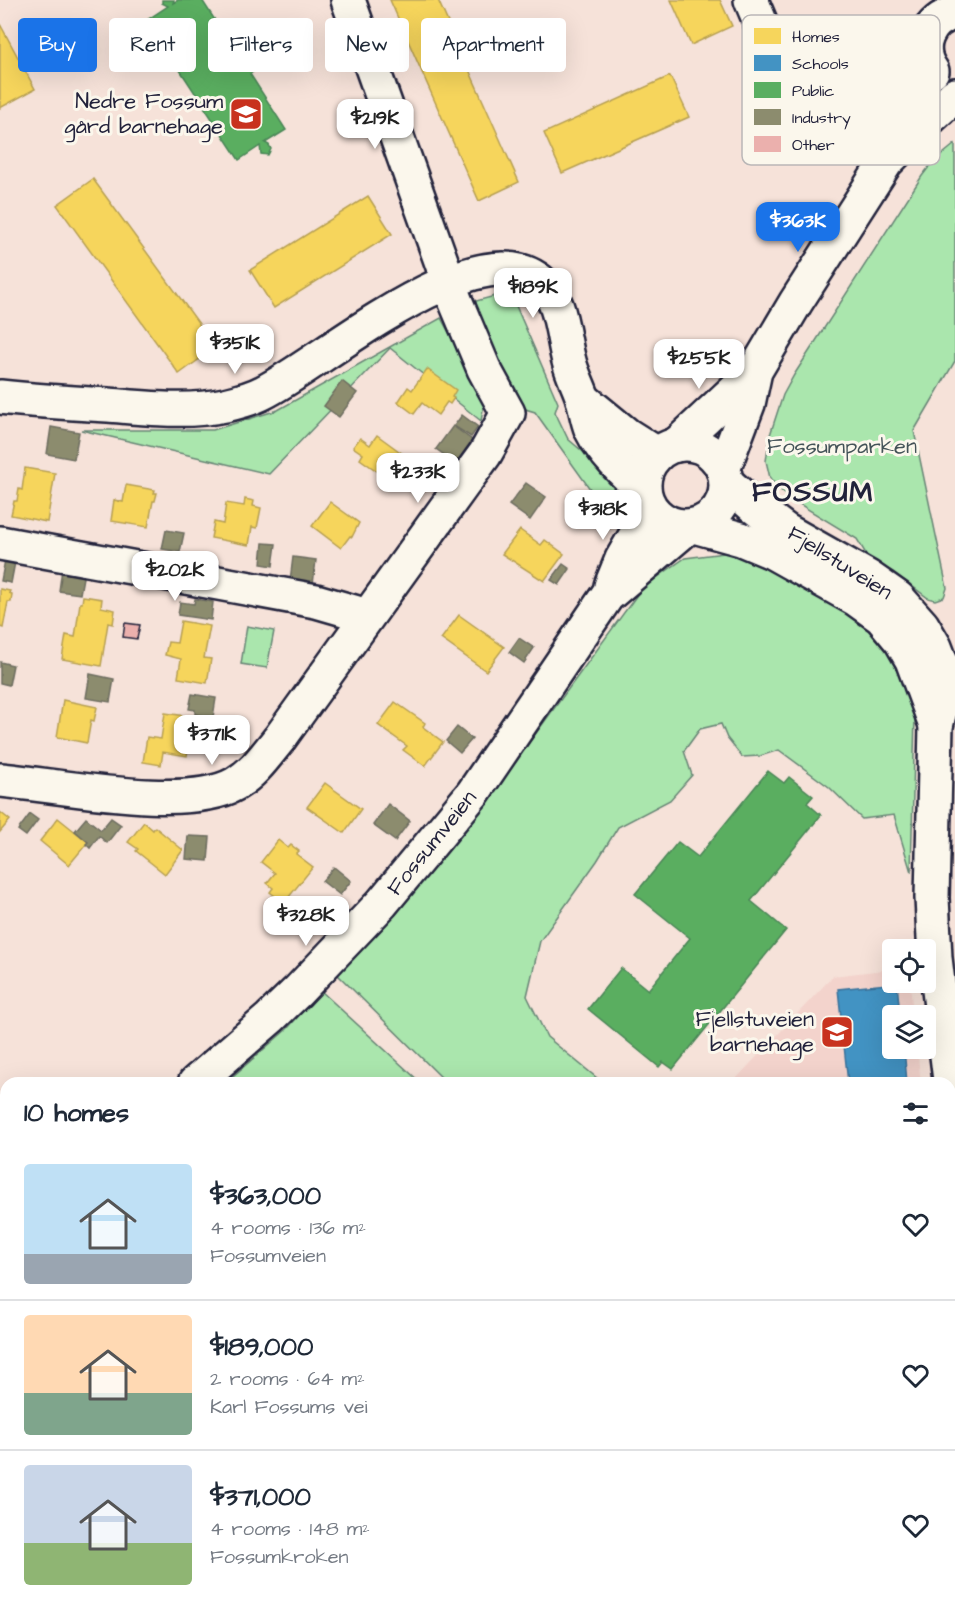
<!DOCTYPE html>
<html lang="en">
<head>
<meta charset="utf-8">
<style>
  body { margin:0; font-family:"Architects Daughter",sans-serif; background:#f2f2f3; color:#1f2937; height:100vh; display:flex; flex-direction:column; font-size:22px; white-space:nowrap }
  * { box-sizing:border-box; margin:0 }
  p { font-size:20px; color:#747a83 }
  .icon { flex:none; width:33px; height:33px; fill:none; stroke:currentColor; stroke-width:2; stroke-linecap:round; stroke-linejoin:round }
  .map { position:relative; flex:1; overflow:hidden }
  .side { position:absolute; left:0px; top:1077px; width:956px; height:534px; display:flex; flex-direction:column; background:#fff; border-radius:18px 18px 0 0; box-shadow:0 6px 24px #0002 }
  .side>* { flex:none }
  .hud { position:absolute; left:18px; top:18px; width:600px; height:54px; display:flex; gap:12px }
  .tools { position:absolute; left:882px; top:939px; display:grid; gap:12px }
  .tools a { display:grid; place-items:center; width:54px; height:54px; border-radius:6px; background:#fff; box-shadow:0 6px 24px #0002; font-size:30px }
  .price { position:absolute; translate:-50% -51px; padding:0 14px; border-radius:12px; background:#fff; color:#222; font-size:20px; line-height:39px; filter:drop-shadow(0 2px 3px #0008) }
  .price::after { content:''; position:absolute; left:50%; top:36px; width:18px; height:14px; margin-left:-9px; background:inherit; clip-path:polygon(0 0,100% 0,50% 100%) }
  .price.on { background:#1a73e8; color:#fff }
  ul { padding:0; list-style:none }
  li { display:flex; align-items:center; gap:18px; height:150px; padding:0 24px }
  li+li { border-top:2px solid #e0e1e3 }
  li span { display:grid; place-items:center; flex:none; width:168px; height:120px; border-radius:6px; color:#555 }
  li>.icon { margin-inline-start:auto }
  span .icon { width:72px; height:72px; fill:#fffc; stroke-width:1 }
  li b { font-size:26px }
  h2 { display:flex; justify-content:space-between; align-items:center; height:72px; padding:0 24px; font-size:26px }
  .tag { padding:0 21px; border-radius:6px; background:#fff; box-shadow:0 6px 24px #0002; font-size:21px; line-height:54px }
  .tag.on { background:#1a73e8; color:#fff }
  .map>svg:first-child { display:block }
  .built { fill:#f3d3cc }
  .green { fill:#aae6ad; stroke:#668474; stroke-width:1.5 }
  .homes { fill:#f6d55c; stroke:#b69f52; stroke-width:1.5 }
  .schools { fill:#4393c3; stroke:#39719a; stroke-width:1.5 }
  .public { fill:#5aae61; stroke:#498456; stroke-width:1.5 }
  .industry { fill:#8c8c6e; stroke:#6c6c5f; stroke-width:1.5 }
  .building { fill:#ebb0ad; stroke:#22223b; stroke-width:1.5 }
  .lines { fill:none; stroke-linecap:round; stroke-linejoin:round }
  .minor-casing { stroke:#22223b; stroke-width:38 }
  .minor { stroke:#fbf7ec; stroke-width:33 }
  .labels { text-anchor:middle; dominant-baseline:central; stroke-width:6; stroke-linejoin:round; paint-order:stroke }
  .poi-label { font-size:22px; fill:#22223b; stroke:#fbf7ec; text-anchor:end }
  .park-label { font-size:22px; fill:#445358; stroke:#fbf7ec }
  .street-label { font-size:22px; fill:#22223b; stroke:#fbf7ec }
  .district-label { font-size:28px; font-weight:bold; letter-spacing:1.5px; fill:#22223b; stroke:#fbf7ec }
  .key { fill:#fbf7ec; stroke:#bab7b7; stroke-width:1.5 }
  .key-label { font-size:16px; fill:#22223b }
</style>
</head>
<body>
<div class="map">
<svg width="955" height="1611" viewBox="0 0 955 1611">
  <rect width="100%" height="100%" fill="#f6e2d9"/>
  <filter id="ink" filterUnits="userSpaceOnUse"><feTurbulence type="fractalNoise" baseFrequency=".0167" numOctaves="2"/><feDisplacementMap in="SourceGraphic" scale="12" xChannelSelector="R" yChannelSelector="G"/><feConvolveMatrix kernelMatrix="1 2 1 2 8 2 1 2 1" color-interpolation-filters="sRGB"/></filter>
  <g filter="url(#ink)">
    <g class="built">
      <polygon points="892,969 892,982 910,983 913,1015 892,1016 892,1048 917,1049 921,1083 732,1083 833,976"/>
      <polygon points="188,1605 690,1605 689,1611 185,1611"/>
    </g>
    <g class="green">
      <polygon points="955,144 955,361 914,431 947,588 944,597 935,600 928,598 893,572 869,559 857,539 791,499 778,488 770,478 766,461 770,435 783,395 794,375 922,176 932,163"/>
      <polygon points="495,296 513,299 558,403 555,412 568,439 594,461 625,502 626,523 618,528 535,412 522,408 476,322 476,301"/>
      <polygon points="441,318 485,399 481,421 390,348 269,474 81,430 213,430 278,410"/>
      <polygon points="732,552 754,558 822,594 875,631 898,659 915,716 911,872 894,815 862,819 829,787 779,750 760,756 742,757 727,738 721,724 700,729 684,751 692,775 670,800 618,827 597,861 540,941 527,996 547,1037 603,1083 447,1083 336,973 409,898 488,799 642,588 685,558"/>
      <polygon points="247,626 274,631 267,668 241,664"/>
      <polygon points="321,991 421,1083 225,1083 287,1029"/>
    </g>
    <g class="homes">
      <polygon points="390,0 438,0 519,182 479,201"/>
      <polygon points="671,0 720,0 732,26 691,45"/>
      <polygon points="0,24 35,89 0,108"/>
      <polygon points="670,76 689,117 562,173 544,133"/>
      <polygon points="93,179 216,347 179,374 57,205"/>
      <polygon points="368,196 392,234 274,308 250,270"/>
      <polygon points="427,369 456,390 452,397 454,398 450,404 447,402 438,415 422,403 414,414 398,402 408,387 412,390"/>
      <polygon points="377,435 407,457 391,481 360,459 363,454 353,447 360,438 370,445"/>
      <polygon points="25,468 55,473 47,522 11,515 14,501 17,501 19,489 22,490"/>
      <polygon points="126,485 155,490 154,493 157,493 155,501 153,501 148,527 111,521 114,500 123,502"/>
      <polygon points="245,499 254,501 253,506 261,508 257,528 252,527 249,545 211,538 214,522 223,524 226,503 244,506"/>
      <polygon points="330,502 359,523 352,537 350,536 341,548 312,526"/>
      <polygon points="520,530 541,545 545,540 564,554 544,581 502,554"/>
      <polygon points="0,589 10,591 9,593 12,594 11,602 8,602 3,628 0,627"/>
      <polygon points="83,596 102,599 101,607 115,610 113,624 108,623 101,666 62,659 66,635 75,637 80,603 82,603"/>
      <polygon points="459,615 504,647 486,671 441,639"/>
      <polygon points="181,621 210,626 204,658 211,659 207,683 178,678 181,659 165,655 168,642 177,643"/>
      <polygon points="63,700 97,707 94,721 91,720 87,743 57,737"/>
      <polygon points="395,702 425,723 423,727 443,742 425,766 403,750 407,746 378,725"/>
      <polygon points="165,713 193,717 187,756 163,752 161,765 143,762 147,737 161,739"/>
      <polygon points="325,783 361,809 344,833 307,807"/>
      <polygon points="0,812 10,820 0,832"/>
      <polygon points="58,818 88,842 69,865 40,841"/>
      <polygon points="144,822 153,830 155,827 183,850 165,874 136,851 138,849 128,842"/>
      <polygon points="278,840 288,848 291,845 299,851 296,854 313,867 284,903 270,892 273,888 267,883 275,873 261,862"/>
      <polygon points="6,1591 6,1605 54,1605 53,1611 31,1611 4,1607"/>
      <polygon points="110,1605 142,1605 141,1611 110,1607"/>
      <polygon points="905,1605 934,1605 931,1611 907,1611 904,1610"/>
    </g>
    <g class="schools">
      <polygon points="897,983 900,1016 892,1016 892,1048 904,1048 907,1083 848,1083 838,989"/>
      <polygon points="335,1605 400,1605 406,1611 329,1611"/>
      <polygon points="466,1605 504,1605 498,1611 472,1611"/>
    </g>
    <g class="public">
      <polygon points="162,0 174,0 173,3 178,0 202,0 229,42 248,29 269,61 250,74 286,130 265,143 269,145 271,149 268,155 261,154 260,146 239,160 147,20 168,6 162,3"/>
      <polygon points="768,771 784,783 789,777 813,796 807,803 821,815 751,901 786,930 673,1069 663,1062 659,1067 588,1009 621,968 648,990 690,938 635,894 678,842 698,857"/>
    </g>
    <g class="industry">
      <polygon points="342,381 357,393 339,417 324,406"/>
      <polygon points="462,415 478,427 471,437 454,426"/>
      <polygon points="453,426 472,440 456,463 436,449"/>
      <polygon points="51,427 79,432 74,459 47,454"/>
      <polygon points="526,483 546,497 530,520 509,505"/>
      <polygon points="166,530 184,533 180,552 162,549"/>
      <polygon points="263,543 276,544 273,566 261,564"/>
      <polygon points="293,557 316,560 313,584 290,581"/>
      <polygon points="5,560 15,562 11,583 1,581"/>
      <polygon points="563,564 570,569 559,585 551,580"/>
      <polygon points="62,569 84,572 80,594 59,591"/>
      <polygon points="195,599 213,602 211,620 178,615 180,602 194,604"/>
      <polygon points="519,638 534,648 524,663 509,652"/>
      <polygon points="0,662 13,665 9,685 0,683"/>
      <polygon points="90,674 114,679 110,702 86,698"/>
      <polygon points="192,694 216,698 213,717 195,714 195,710 189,709"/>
      <polygon points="457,727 472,739 460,753 446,741"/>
      <polygon points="388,804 410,821 395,841 373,825"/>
      <polygon points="30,814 38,820 26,836 18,830"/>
      <polygon points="86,818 101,830 111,818 121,825 107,843 99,836 90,848 86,844 88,842 75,831"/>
      <polygon points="188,836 210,837 208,861 186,859"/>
      <polygon points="334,867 351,881 340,895 322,881"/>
      <polygon points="950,1601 953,1602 952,1611 938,1611 939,1605 950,1605"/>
    </g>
    <polygon class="building" points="125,623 140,625 137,639 123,637"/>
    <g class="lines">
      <g class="minor-casing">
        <g id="minor">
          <polyline points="751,0 764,31"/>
          <path d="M932,71c-17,-23 -4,-52 23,-58"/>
          <polyline points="890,152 924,52"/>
          <path d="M0,397c36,4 72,6 108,8 39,3 79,8 117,0 13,-3 28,-7 39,-13 58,-29 213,-164 276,-111 22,18 22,55 29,80 3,13 10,25 14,38 3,10 4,20 8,30 12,24 33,44 53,62"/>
          <polyline points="583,399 627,435 657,454"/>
          <circle cx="685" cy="485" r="41"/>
          <polyline points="676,445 755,371"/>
          <polyline points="723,470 748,404 755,371 796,302 886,162 931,117 955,95"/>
          <polyline points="726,482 753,506 785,530 868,577 898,598 922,625 935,647 940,660 944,679 944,694 936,726 932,898 935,958 955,1121"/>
          <polyline points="694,526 741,539 772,552 856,599 881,617 901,641 912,660 936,725"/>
          <polyline points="0,543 316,601 354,612 365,618"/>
          <polyline points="611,586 622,559 651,509"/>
          <path d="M0,780c58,5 186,32 235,4 19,-11 31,-29 45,-46l181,-251 24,-33 23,-41 -24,-44 -29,-69 -107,-300"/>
          <polyline points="195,1083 270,1018 298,991 382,903 473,793 607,596 688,527"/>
          <polyline points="0,1224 6,1220"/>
          <polyline points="950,1225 955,1225"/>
          <polyline points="0,1353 6,1348"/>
          <polyline points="61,1611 62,1605"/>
        </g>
      </g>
      <use href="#minor" class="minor"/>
    </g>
  </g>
  <defs>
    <g id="school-square" transform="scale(1.725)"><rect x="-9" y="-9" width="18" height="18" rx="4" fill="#c8321e" stroke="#fbf7ec"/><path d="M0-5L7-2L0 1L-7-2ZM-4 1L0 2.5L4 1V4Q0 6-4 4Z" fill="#fff"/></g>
  </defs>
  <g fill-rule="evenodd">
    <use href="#school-square" x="246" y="114"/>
    <use href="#school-square" x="837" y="1032"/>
  </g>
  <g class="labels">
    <g class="poi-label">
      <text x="223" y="101">Nedre Fossum<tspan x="223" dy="25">gård barnehage</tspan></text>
      <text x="814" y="1019">Fjellstuveien<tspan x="814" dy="25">barnehage</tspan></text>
    </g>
    <g class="park-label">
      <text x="842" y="446">Fossumparken</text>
    </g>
    <g class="street-label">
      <text transform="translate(840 563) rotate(32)">Fjellstuveien</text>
      <text transform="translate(432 843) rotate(-51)">Fossumveien</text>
    </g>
    <g class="district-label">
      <text x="813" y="492">FOSSUM</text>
    </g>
  </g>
  <rect x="742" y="15" width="198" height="150" rx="9" class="key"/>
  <rect x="754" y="28" width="27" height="16" fill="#f6d55c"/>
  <rect x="754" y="55" width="27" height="16" fill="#4393c3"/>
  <rect x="754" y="82" width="27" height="16" fill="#5aae61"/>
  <rect x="754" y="109" width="27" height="16" fill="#8c8c6e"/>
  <rect x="754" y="136" width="27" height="16" fill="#ebb0ad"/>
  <g class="key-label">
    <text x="792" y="42">Homes</text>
    <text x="792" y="69">Schools</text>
    <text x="792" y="96">Public</text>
    <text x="792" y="123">Industry</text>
    <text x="792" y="150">Other</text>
  </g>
</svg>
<div class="tools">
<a><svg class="icon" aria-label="locate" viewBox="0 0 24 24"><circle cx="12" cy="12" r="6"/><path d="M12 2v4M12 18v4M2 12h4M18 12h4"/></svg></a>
<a><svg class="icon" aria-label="layers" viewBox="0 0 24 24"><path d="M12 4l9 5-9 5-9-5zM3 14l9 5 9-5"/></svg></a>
</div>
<b class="price" style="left:375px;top:150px">$219K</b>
<b class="price on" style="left:798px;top:253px">$363K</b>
<b class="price" style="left:533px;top:319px">$189K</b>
<b class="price" style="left:235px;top:375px">$351K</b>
<b class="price" style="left:699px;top:390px">$255K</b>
<b class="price" style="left:418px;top:504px">$233K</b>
<b class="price" style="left:603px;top:541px">$318K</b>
<b class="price" style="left:175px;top:602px">$202K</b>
<b class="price" style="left:212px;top:766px">$371K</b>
<b class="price" style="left:306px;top:947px">$328K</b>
<div class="hud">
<a class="tag on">Buy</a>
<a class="tag">Rent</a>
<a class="tag">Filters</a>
<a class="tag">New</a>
<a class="tag">Apartment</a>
</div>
<section class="side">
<h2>10 homes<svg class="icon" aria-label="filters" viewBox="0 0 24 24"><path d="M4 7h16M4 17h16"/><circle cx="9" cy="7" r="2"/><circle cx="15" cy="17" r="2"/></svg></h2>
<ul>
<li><span style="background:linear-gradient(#bfe0f5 75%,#9aa5b1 0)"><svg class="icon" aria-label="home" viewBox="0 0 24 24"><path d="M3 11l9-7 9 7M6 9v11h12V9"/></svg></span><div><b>$363,000</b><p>4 rooms · 136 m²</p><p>Fossumveien</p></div><svg class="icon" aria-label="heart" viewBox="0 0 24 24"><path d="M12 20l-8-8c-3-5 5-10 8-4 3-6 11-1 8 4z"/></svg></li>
<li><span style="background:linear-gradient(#ffd9b3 65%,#7fa58c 0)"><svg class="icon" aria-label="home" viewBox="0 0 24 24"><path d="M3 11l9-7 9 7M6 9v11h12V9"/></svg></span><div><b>$189,000</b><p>2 rooms · 64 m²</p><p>Karl Fossums vei</p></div><svg class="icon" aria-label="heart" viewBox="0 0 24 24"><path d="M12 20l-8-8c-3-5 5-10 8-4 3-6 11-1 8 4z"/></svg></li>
<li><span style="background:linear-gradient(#c9d6e8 65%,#8fb573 0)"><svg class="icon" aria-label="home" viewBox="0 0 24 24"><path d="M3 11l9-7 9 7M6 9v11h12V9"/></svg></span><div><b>$371,000</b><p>4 rooms · 148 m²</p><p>Fossumkroken</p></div><svg class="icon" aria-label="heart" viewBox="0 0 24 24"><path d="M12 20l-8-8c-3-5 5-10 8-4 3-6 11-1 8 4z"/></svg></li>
</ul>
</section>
</div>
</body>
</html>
